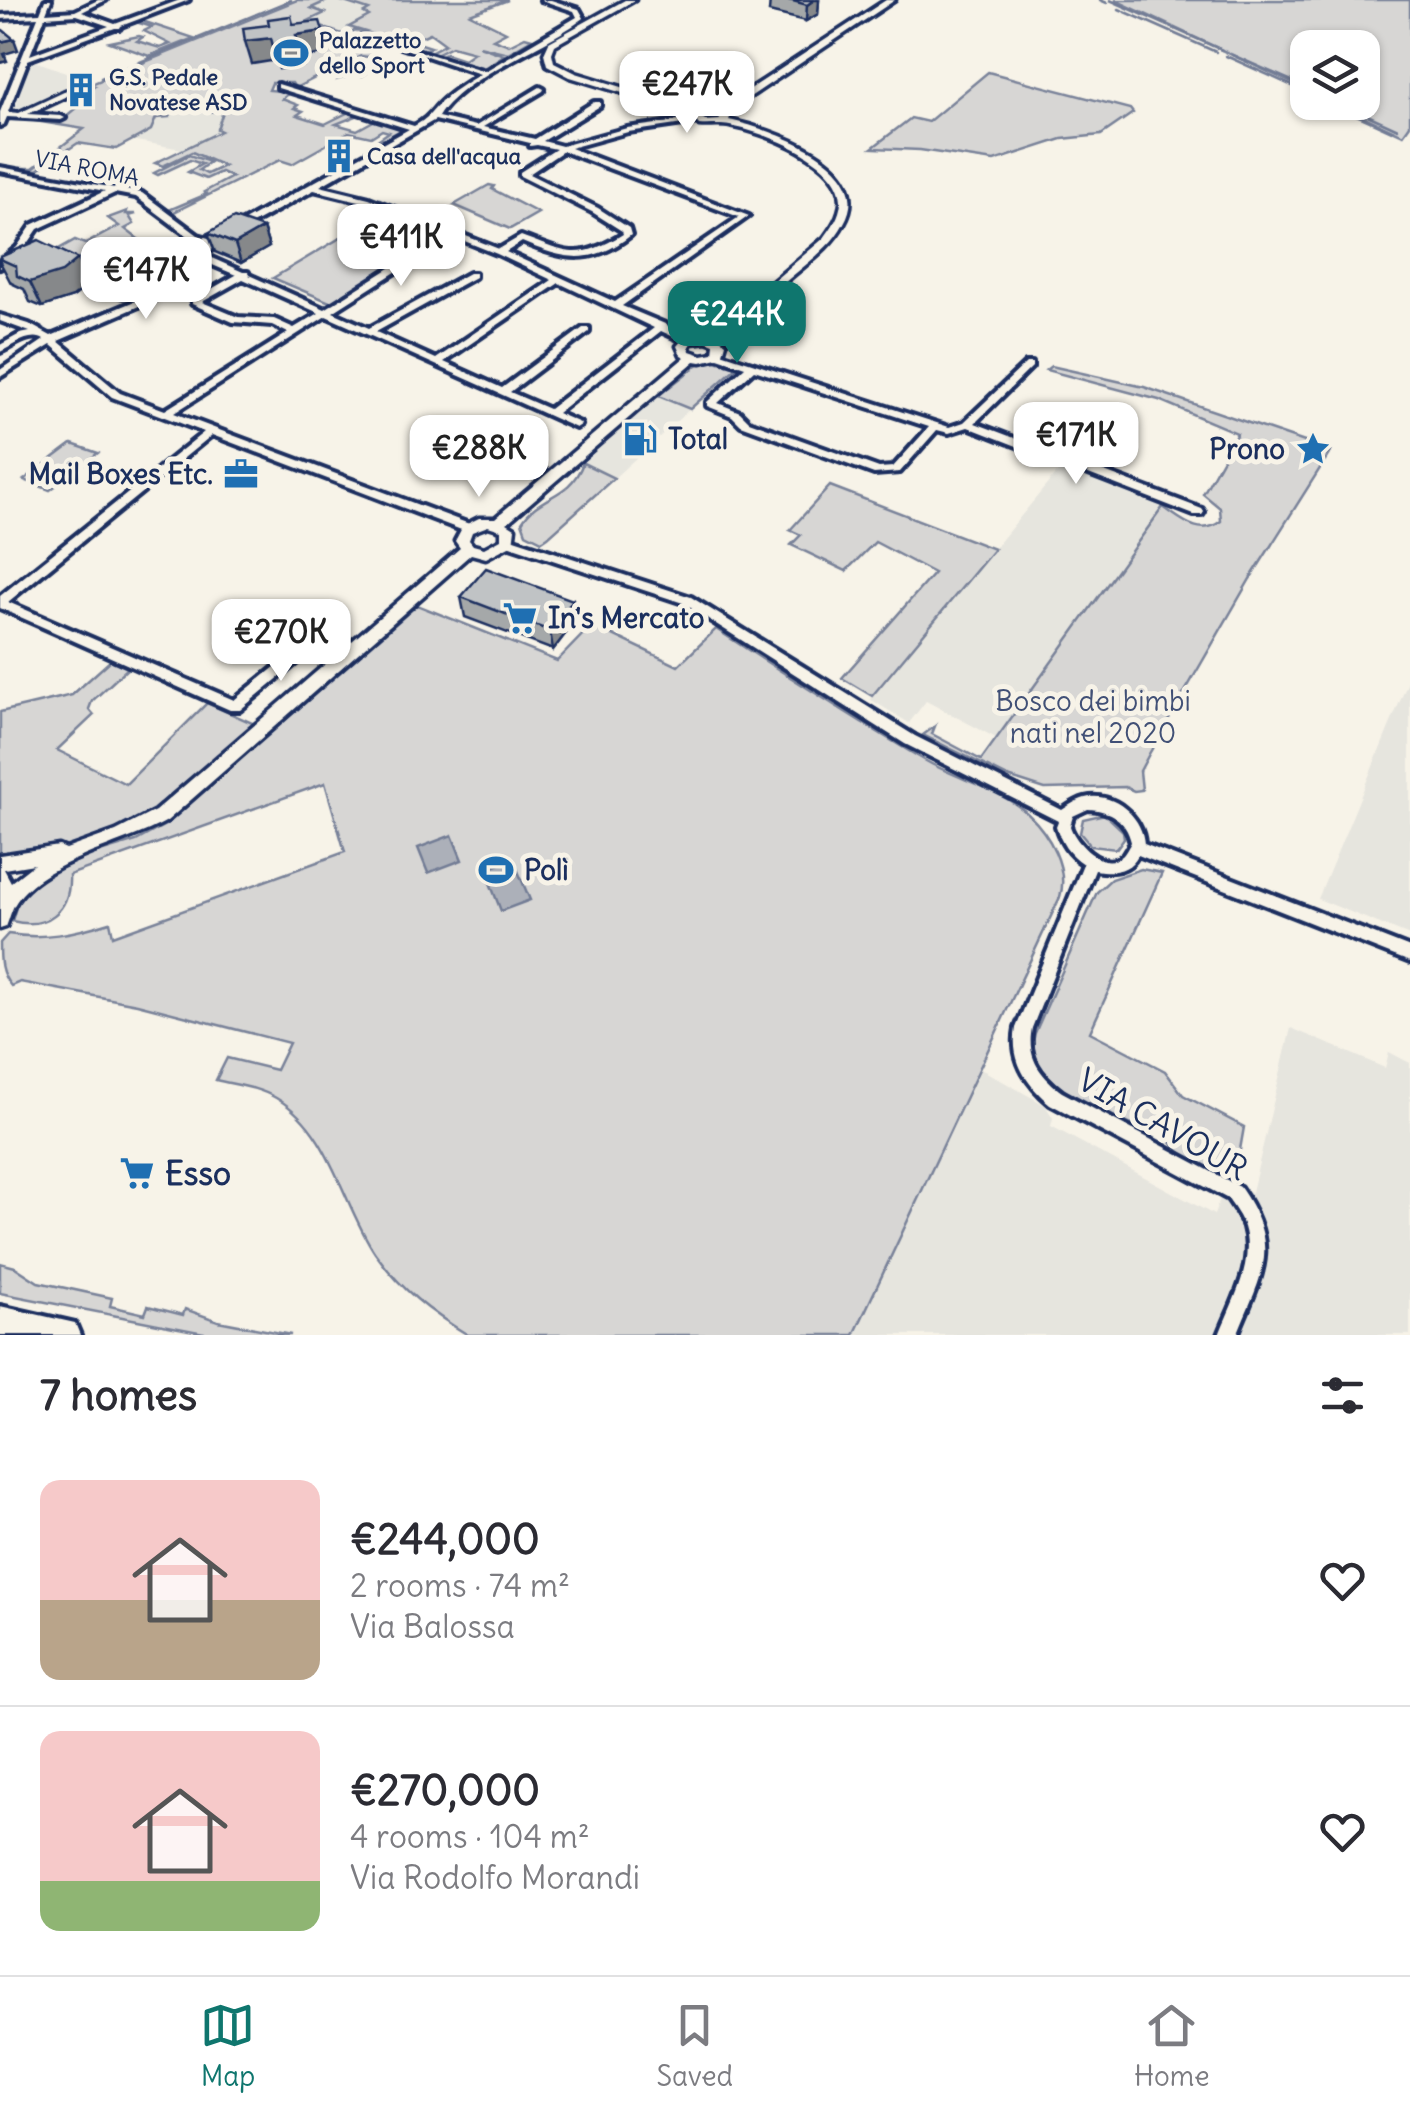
<!DOCTYPE html>
<html lang="en">
<head>
<meta charset="utf-8">
<style>
  body { margin:0; font-family:Delius,sans-serif; background:#f7f7f7; color:#2b2b33; height:100vh; display:flex; flex-direction:column; font-size:38px; white-space:nowrap }
  * { box-sizing:border-box; margin:0 }
  p { font-size:32px; color:#7c7c81 }
  .icon { flex:none; width:55px; height:55px; fill:none; stroke:currentColor; stroke-width:2; stroke-linecap:round; stroke-linejoin:round }
  .map { position:relative; height:1335px; overflow:hidden }
  .sheet { display:flex; flex-direction:column; background:#fff; flex:1 }
  .sheet>* { flex:none }
  .fabs { position:absolute; left:1290px; top:30px; display:grid; gap:20px }
  .fabs a { display:grid; place-items:center; width:90px; height:90px; border-radius:20px; background:#fff; box-shadow:0 2px 8px #0004; font-size:50px }
  .price { position:absolute; translate:-50% -85px; padding:0 22px; border-radius:20px; background:#fff; color:#222; font-size:32px; line-height:65px; filter:drop-shadow(0 2px 5px #0008) }
  .price::after { content:''; position:absolute; left:50%; top:60px; width:30px; height:22px; margin-left:-15px; background:inherit; clip-path:polygon(0 0,100% 0,50% 100%) }
  .price.selected { background:#0f766e; color:#fff }
  ul { padding:0; list-style:none }
  li { display:flex; align-items:center; gap:30px; height:250px; padding:0 40px }
  li+li { border-top:2px solid #e1e1e2 }
  li span { display:grid; place-items:center; flex:none; width:280px; height:200px; border-radius:20px; color:#555 }
  li>.icon { margin-inline-start:auto }
  span .icon { width:120px; height:120px; fill:#fffc; stroke-width:1 }
  li b { font-size:42px }
  h2 { display:flex; justify-content:space-between; align-items:center; height:120px; padding:0 40px; font-size:42px }
  .dock { display:flex; justify-content:space-around; align-items:center; height:140px; border-top:2px solid #e1e1e2; background:#fff; font-size:28px; color:#7c7c81 }
  .dock a { display:grid; justify-items:center; gap:5px }
  .dock .selected { color:#0f766e }
  .map>svg:first-child { display:block }
  .built { fill:#e6e5de }
  .green { fill:#d7d6d4; stroke:#798299; stroke-width:2.5 }
  .water { fill:#acb0b9; stroke:#727c95; stroke-width:2.5 }
  .lines { fill:none; stroke-linecap:round; stroke-linejoin:round }
  .stream { stroke:#727c95; stroke-width:2.5 }
  .minor-casing { stroke:#1b2f5e; stroke-width:8 }
  .tertiary-casing { stroke:#1b2f5e; stroke-width:7 }
  .motorway-casing { stroke:#1b2f5e; stroke-width:8 }
  .minor { fill:#f7f3e8; fill-rule:evenodd }
  .tertiary { fill:#f7f3e8; fill-rule:evenodd }
  .motorway { fill:#f7f3e8; fill-rule:evenodd }
  .wall { fill:#a5a8a9; stroke:#1b2f5e; stroke-width:2.5 }
  .shaded-wall { fill:#86888a; stroke:#1b2f5e; stroke-width:2.5 }
  .building { fill:#c0c3c5; stroke:#1b2f5e; stroke-width:2.5 }
  .labels { text-anchor:middle; dominant-baseline:central; stroke-width:10; stroke-linejoin:round; paint-order:stroke }
  .far-poi-label { font-size:22px; font-weight:bold; fill:#1b2f5e; stroke:#f7f3e8; text-anchor:start }
  .far-street-label { font-size:22px; fill:#1b2f5e; stroke:#f7f3e8 }
  .poi-label { font-size:28px; font-weight:bold; fill:#1b2f5e; stroke:#f7f3e8; text-anchor:start }
  .park-label { font-size:28px; fill:#415076; stroke:#f7f3e8 }
  .near-street-label { font-size:32px; fill:#1b2f5e; stroke:#f7f3e8 }
  .near-poi-label { font-size:32px; font-weight:bold; fill:#1b2f5e; stroke:#f7f3e8; text-anchor:start }
</style>
</head>
<body>
<div class="map">
<svg width="1410" height="1335" viewBox="0 0 1410 1335">
  <rect width="100%" height="100%" fill="#f7f3e8"/>
  <filter id="ink" filterUnits="userSpaceOnUse"><feTurbulence type="fractalNoise" baseFrequency=".01" numOctaves="2"/><feDisplacementMap in="SourceGraphic" scale="20" xChannelSelector="R" yChannelSelector="G"/><feConvolveMatrix kernelMatrix="1 2 1 2 8 2 1 2 1" color-interpolation-filters="sRGB"/></filter>
  <g filter="url(#ink)">
    <g class="built">
      <polygon points="300,0 379,0 441,19 394,40 365,31 335,43 258,18"/>
      <polygon points="35,61 91,81 26,110 15,109 29,63"/>
      <polygon points="183,100 251,115 182,149 130,140 150,127 154,117"/>
      <polygon points="658,396 690,409 614,478 583,463"/>
      <polygon points="1064,464 1166,502 996,738 926,701 909,723 870,699"/>
      <polygon points="1410,677 1410,936 1318,899"/>
      <polygon points="1291,1028 1385,1068 1389,1052 1410,1063 1410,1335 854,1335 981,1069 1045,1105 1053,1118 1051,1126 1214,1215 1220,1199 1252,1192"/>
    </g>
    <g class="green">
      <polygon points="297,0 329,0 311,8 325,13 306,22 345,35 332,41 335,43 355,30 365,31 341,42 376,54 373,56 376,58 361,56 351,61 361,65 346,70 365,74 362,76 355,74 339,79 345,72 337,67 295,88 292,83 272,83 269,90 291,92 282,99 298,105 294,108 303,111 297,115 325,124 349,112 359,115 336,124 357,130 377,119 404,128 383,140 379,139 389,132 382,130 371,137 349,132 292,164 280,160 172,213 169,210 207,194 204,192 232,177 221,172 206,179 188,172 202,164 190,160 158,175 154,173 189,155 210,162 199,170 207,174 224,166 192,152 163,166 155,163 221,131 217,129 223,112 192,110 193,104 174,105 169,117 156,118 151,130 116,149 78,143 37,170 20,168 33,168 84,129 29,120 59,122 82,103 70,97 95,86 91,84"/>
      <polygon points="338,0 508,0 470,14 506,32 493,39 509,45 525,37 532,39 508,53 479,46 504,55 484,68 441,55 446,53 464,59 474,52 452,46 436,54 430,52 445,44 430,33 412,41 431,47 425,50 349,27 369,16 364,13 369,10"/>
      <polygon points="1115,0 1410,0 1410,125 1403,135 1334,103 1362,102 1362,48 1308,48 1307,90"/>
      <polygon points="139,20 194,38 149,56 110,42 139,36 143,37 137,41 160,48 170,44 144,31 152,27 136,22"/>
      <polygon points="988,72 1130,109 1133,113 1101,135 1062,139 994,161 920,150 872,148 911,118 928,122"/>
      <polygon points="489,185 494,186 492,189 538,213 510,229 454,205"/>
      <polygon points="127,211 126,214 136,214 129,216 134,224 125,229 146,245 156,241 190,259 158,287 130,303 101,291 119,279 107,275 93,283 87,280 57,250 75,240 85,244 119,226 108,218"/>
      <polygon points="377,216 434,238 332,303 273,278"/>
      <polygon points="712,360 737,367 690,409 658,396 701,362"/>
      <path d="M1051,366l93,21 187,64 -81,128 -101,175 -9,17 2,19 -8,1 -9,-4 -80,2 -37,-12 -85,-42 12,-9 -3,8 49,26 182,-253c18,12 37,31 58,14l-1,-13 -17,-14 34,-61 -78,-33 -113,-30z"/>
      <polygon points="72,444 98,453 50,490 24,480"/>
      <path d="M583,463l31,15 -66,59 -6,4 -16,-8 -4,-11c18,-29 47,-22 61,-59z"/>
      <polygon points="830,486 994,549 872,696 842,678 934,573 875,542 846,571 791,545 801,535 790,530"/>
      <path d="M417,605l140,56 35,-36 86,41 38,-37c69,45 138,90 210,132 31,18 75,28 102,53 21,20 41,54 32,83l-206,438h-386c-38,-23 -67,-45 -93,-82 -33,-49 -44,-123 -99,-155 -18,-11 -40,-13 -60,-18l11,-22 49,12 13,-27 -152,-39 -117,-22 -9,4c-11,-13 -11,-26 -11,-43l8,-9c37,6 67,-1 102,-12l3,14 232,-84 -20,-69 -256,92c2,36 -22,55 -57,46l9,-31 29,-23 86,-26 29,-16z"/>
      <path d="M111,660l17,8 -36,33 -3,8 5,6 -37,35 69,34 81,-81 50,22c-44,39 -88,85 -143,108 -36,15 -76,20 -114,25v-146l72,-17z"/>
      <polygon points="1105,814 1123,831 1124,838 1116,849 1091,846 1080,833 1083,819"/>
      <path d="M1141,869l21,4 -72,159 75,39 18,24 61,32 -7,40 -7,5c-24,-2 -63,-19 -65,-46l-9,-5 -10,11c-35,-18 -126,-48 -111,-99l62,-141 14,-13z"/>
      <polygon points="0,1263 15,1267 38,1282 112,1298 110,1306 145,1314 148,1306 183,1315 185,1309 218,1321 291,1335 214,1335 0,1293"/>
    </g>
    <g class="water">
      <polygon points="452,835 462,860 428,873 418,848"/>
      <polygon points="513,859 530,900 501,911 485,870"/>
    </g>
    <g class="lines">
      <g class="stream">
        <polyline points="1100,0 1107,3"/>
        <polyline points="1110,0 1222,50"/>
        <polyline points="1119,9 1216,52"/>
        <polyline points="1232,55 1308,88"/>
        <polyline points="1226,56 1308,93"/>
        <polyline points="101,78 291,0"/>
        <polyline points="1328,102 1392,131"/>
        <polyline points="1339,102 1398,129"/>
      </g>
      <g class="minor-casing">
        <g id="minor">
          <path d="M45,0h6l-5,13 29,-2 23,-11h8l-24,12 33,12 65,-24h9l-68,26 -1,2h-5l-87,32 -20,52 11,1 47,-22 4,2 -1,2 -41,19 33,2 4,2 -4,2 -54,-3 -3,7 -4,2v-14l38,-95 -38,2v-4l40,-2zM77,15l32,11 -79,29 15,-38z"/>
          <path d="M541,0h10l28,9 5,9c-39,30 -121,58 -146,99l38,9 64,-39 4,2 -1,2 -60,36 52,12 59,-37h6v4l-57,35 19,5 65,-18 73,-10 1,2 -4,2 -69,10 -58,16 179,68 -127,90 43,18 26,14v4h-6l-24,-11 -104,82 23,10 1,2 -5,3 -250,-112 -152,97 298,112 2,3 -2,3h-8l-252,-96 -204,167 226,98 94,-76h8l2,3 -2,3 -96,80h-10l-230,-102v-12l204,-164 -92,-35 -61,-52 -51,32v-7l44,-30c-15,-8 -30,6 -44,12v-7l20,-11 10,-2 -30,-11v-6l29,9 22,12 98,-41 44,-32 15,-20 -16,-4 -56,-42 -21,-4 -77,36 -15,22 -23,17v-7l17,-14 15,-22 73,-34 -105,-20v-4l142,26 56,42 14,4 197,-110 -131,-41v-4l136,42c13,-7 15,-11 25,-22 11,-12 27,-21 41,-30l-80,-27v-2l85,26 92,-54 -3,-6zM435,120l95,23v3l7,-1 19,4 -36,23v4l72,36 30,19 1,3c-45,28 -56,19 -102,2l-22,13 -130,-51 -49,-12zM563,151l176,66 -124,85 -109,-50 16,-10c43,18 70,24 109,-7l-2,-7 -31,-20 -69,-34zM314,190l49,12 82,31 -120,76 -76,-34 -1,-3h-5l-36,-16 9,-12zM452,236l45,18 55,26 -116,79 -60,-27 99,-55v-4h-6l-100,55 -36,-16zM203,261l33,14 -44,25v4l41,18 39,3 16,8 -123,77 -45,-17 -62,-52 97,-42 44,-32zM243,279l76,34 -25,15 -20,-9 -36,-2 -36,-15zM559,283l95,45 -105,81 -39,-17 79,-60v-4h-6l-81,60 -58,-26z"/>
          <path d="M718,352l231,75 15,-5 62,-59h6v4l-57,56 227,86 2,3 -2,3h-8l-226,-88 -19,6 -12,-3 -37,42 -26,2 -133,-49 -9,-9 -25,-10v-4l38,-35 -30,-10v-4zM754,370l175,57 -36,40 -14,1 -130,-47 -9,-9 -22,-9z"/>
          <path d="M508,537l183,60 224,139 147,74c6,-4 15,-10 23,-12 28,-7 58,19 59,46l266,104v14l-272,-107c-9,17 -25,18 -43,15l-63,158c-6,29 8,47 30,64l178,95c42,61 22,86 -3,148h-18c13,-33 36,-72 25,-108 -3,-10 -10,-19 -16,-28l-178,-95c-24,-20 -40,-44 -34,-76l67,-164c-15,-10 -22,-21 -27,-38l2,-5 -153,-77 -222,-141 -179,-59 -2,-3 2,-3zM1088,809c22,1 38,11 43,33 -1,2 -7,13 -9,14 -20,16 -47,-14 -52,-30l3,-10z"/>
        </g>
      </g>
      <g class="tertiary-casing">
        <path id="tertiary" d="M625,0h10l-80,45 -3,8 2,9 22,11 125,38 17,-1 168,-110h9l-169,113 4,5 -1,2c41,9 149,44 115,103 -12,23 -34,38 -54,55 -23,20 -46,40 -70,61l6,4 -4,14 -21,5 -6,-1 -188,162 8,5 -2,16 -27,14 -15,-4 -304,267c-43,24 -119,39 -148,77 -7,8 -9,19 -13,29l-6,2v-74l59,-9 7,3 50,-18 39,-20 305,-263 -5,-7 8,-15 16,-8h16l190,-161 -4,-2 -4,-9 7,-8 27,-4 113,-96c8,-11 16,-22 17,-36 2,-41 -77,-70 -111,-76 -10,-2 -21,0 -31,-1l-6,-7 2,-3 -125,-38 -23,-12 -3,-12 5,-11zM718,116l2,4 -15,1 -3,-3zM706,341l8,3 -1,9 -11,2 -12,-4 -1,-5 3,-3zM488,526l13,4v9l-17,9 -11,-3 -4,-5 3,-8zM34,864l-23,18 -7,-13z"/>
      </g>
      <g class="motorway-casing">
        <polygon id="motorway" points="0,1306 75,1323 80,1335 0,1335"/>
      </g>
      <use href="#minor" class="minor"/>
      <use href="#tertiary" class="tertiary"/>
      <use href="#motorway" class="motorway"/>
    </g>
    <g class="wall">
      <polygon points="770,0 819,0 818,14 806,21 769,12"/>
      <polygon points="263,228 269,247 241,263 215,252 208,233"/>
      <polygon points="0,257 90,284 73,297 42,307 30,302 24,289 11,283 0,262"/>
      <polygon points="461,597 573,600 576,620 553,650 465,617"/>
    </g>
    <g class="shaded-wall">
      <polygon points="814,0 819,0 818,14 806,21 807,5"/>
      <polygon points="323,31 328,53 301,58 296,35"/>
      <polygon points="271,38 298,43 303,66 279,69 277,60 252,64 245,41"/>
      <polygon points="14,39 18,50 4,54 7,61 0,63 0,42"/>
      <polygon points="263,228 269,247 241,263 235,244"/>
      <polygon points="78,259 90,284 73,297 42,307 30,282"/>
      <polygon points="573,600 576,620 553,650 550,631"/>
    </g>
    <g class="building">
      <polygon points="789,0 814,0 807,5"/>
      <polygon points="291,16 293,24 320,21 323,31 296,35 298,43 273,46 271,38 245,41 243,28 269,25 268,19"/>
      <polygon points="0,30 3,30 14,39 0,42"/>
      <polygon points="234,218 263,228 235,244 208,233"/>
      <polygon points="39,240 78,259 62,272 30,282 17,276 16,266 0,259 0,257"/>
      <polygon points="486,568 573,600 550,631 461,597"/>
    </g>
  </g>
  <defs>
    <g id="stadium-bare" transform="scale(2.7)"><path d="M0-5a6.5 5 0 1 0 0 10a6.5 5 0 1 0 0-10ZM-3.5-1.8h7v3.6h-7Z" fill="#1f6fb2" stroke="#f7f3e8" stroke-width="2.5" paint-order="stroke"/></g>
    <g id="building-bare" transform="scale(2.7)"><path d="M-4-6H4V6H1V3H-1V6H-4ZM-2.5-4.3h1.7v1.8h-1.7ZM.8-4.3h1.7v1.8H.8ZM-2.5-1h1.7V.8h-1.7ZM.8-1h1.7V.8H.8Z" fill="#1f6fb2" stroke="#f7f3e8" stroke-width="2.5" paint-order="stroke"/></g>
    <g id="fuel-bare" transform="scale(2.7)"><path d="M-5.5-6h7V0h2V4h1.3V-2.5L3-4.5l.8-.8L6-3V5H2.5V1h-1V6h-7ZM-4.2-4.7v3.2H.2V-4.7Z" fill="#1f6fb2" stroke="#f7f3e8" stroke-width="2.5" paint-order="stroke"/></g>
    <g id="sight-bare" transform="scale(2.7)"><path d="M0-6L1.8-2.2L6-1.7L2.9 1.2L3.7 5.4L0 3.3L-3.7 5.4L-2.9 1.2L-6-1.7L-1.8-2.2Z" fill="#1f6fb2" stroke="#f7f3e8" stroke-width="2.5" paint-order="stroke"/></g>
    <g id="office-bare" transform="scale(2.7)"><path d="M-6-3h4V-5.5h4V-3h4V5H-6ZM-1-4.5V-3h2v-1.5ZM-6 0V1H6V0Z" fill="#1f6fb2" stroke="#f7f3e8" stroke-width="2.5" paint-order="stroke"/></g>
    <g id="supermarket-bare" transform="scale(2.7)"><path d="M-6-5.5h2.5l.6 2H6L4.5 2H-2.5L-4.4-4H-6ZM-1.5 3.2a1.3 1.3 0 1 0 .1 0ZM3 3.2a1.3 1.3 0 1 0 .1 0Z" fill="#1f6fb2" stroke="#f7f3e8" stroke-width="2.5" paint-order="stroke"/></g>
  </defs>
  <g fill-rule="evenodd">
    <use href="#stadium-bare" x="291" y="53"/>
    <use href="#building-bare" x="81" y="90"/>
    <use href="#building-bare" x="339" y="156"/>
    <use href="#fuel-bare" x="640" y="439"/>
    <use href="#sight-bare" x="1313" y="449"/>
    <use href="#office-bare" x="241" y="474"/>
    <use href="#supermarket-bare" x="520" y="618"/>
    <use href="#stadium-bare" x="496" y="870"/>
    <use href="#supermarket-bare" x="137" y="1173"/>
  </g>
  <g class="labels">
    <g class="far-poi-label">
      <text x="319" y="40">Palazzetto<tspan x="319" dy="25">dello Sport</tspan></text>
      <text x="109" y="77">G.S. Pedale<tspan x="109" dy="25">Novatese ASD</tspan></text>
      <text x="367" y="156">Casa dell'acqua</text>
    </g>
    <g class="far-street-label">
      <text transform="translate(87 168) rotate(11)">VIA ROMA</text>
    </g>
    <g class="poi-label">
      <text x="668" y="439">Total</text>
      <text x="1285" y="449" text-anchor="end">Prono</text>
      <text x="213" y="474" text-anchor="end">Mail Boxes Etc.</text>
      <text x="548" y="618">In's Mercato</text>
      <text x="524" y="870">Polì</text>
    </g>
    <g class="park-label">
      <text x="1093" y="701">Bosco dei bimbi<tspan x="1093" dy="32">nati nel 2020</tspan></text>
    </g>
    <g class="near-street-label">
      <text transform="translate(1163 1124) rotate(30)">VIA CAVOUR</text>
    </g>
    <g class="near-poi-label">
      <text x="165" y="1173">Esso</text>
    </g>
  </g>
</svg>
<div class="fabs">
<a><svg class="icon" aria-label="layers" viewBox="0 0 24 24"><path d="M12 4l9 5-9 5-9-5zM3 14l9 5 9-5"/></svg></a>
</div>
<b class="price" style="left:687px;top:136px">€247K</b>
<b class="price" style="left:401px;top:289px">€411K</b>
<b class="price" style="left:146px;top:322px">€147K</b>
<b class="price selected" style="left:737px;top:366px">€244K</b>
<b class="price" style="left:1076px;top:487px">€171K</b>
<b class="price" style="left:479px;top:500px">€288K</b>
<b class="price" style="left:281px;top:684px">€270K</b>
</div>
<section class="sheet">
<h2>7 homes<svg class="icon" aria-label="filters" viewBox="0 0 24 24"><path d="M4 7h16M4 17h16"/><circle cx="9" cy="7" r="2"/><circle cx="15" cy="17" r="2"/></svg></h2>
<ul>
<li><span style="background:linear-gradient(#f6c9c9 60%,#b9a48a 0)"><svg class="icon" aria-label="home" viewBox="0 0 24 24"><path d="M3 11l9-7 9 7M6 9v11h12V9"/></svg></span><div><b>€244,000</b><p>2 rooms · 74 m²</p><p>Via Balossa</p></div><svg class="icon" aria-label="heart" viewBox="0 0 24 24"><path d="M12 20l-8-8c-3-5 5-10 8-4 3-6 11-1 8 4z"/></svg></li>
<li><span style="background:linear-gradient(#f6c9c9 75%,#8fb573 0)"><svg class="icon" aria-label="home" viewBox="0 0 24 24"><path d="M3 11l9-7 9 7M6 9v11h12V9"/></svg></span><div><b>€270,000</b><p>4 rooms · 104 m²</p><p>Via Rodolfo Morandi</p></div><svg class="icon" aria-label="heart" viewBox="0 0 24 24"><path d="M12 20l-8-8c-3-5 5-10 8-4 3-6 11-1 8 4z"/></svg></li>
</ul>
</section>
<nav class="dock">
<a class="selected"><svg class="icon" aria-label="map" viewBox="0 0 24 24"><path d="M3 6l6-2 6 2 6-2v14l-6 2-6-2-6 2zM9 4v14M15 6v14"/></svg>Map</a>
<a><svg class="icon" aria-label="saved" viewBox="0 0 24 24"><path d="M7 4h10v16l-5-4-5 4z"/></svg>Saved</a>
<a><svg class="icon" aria-label="home" viewBox="0 0 24 24"><path d="M3 11l9-7 9 7M6 9v11h12V9"/></svg>Home</a>
</nav>
</body>
</html>
